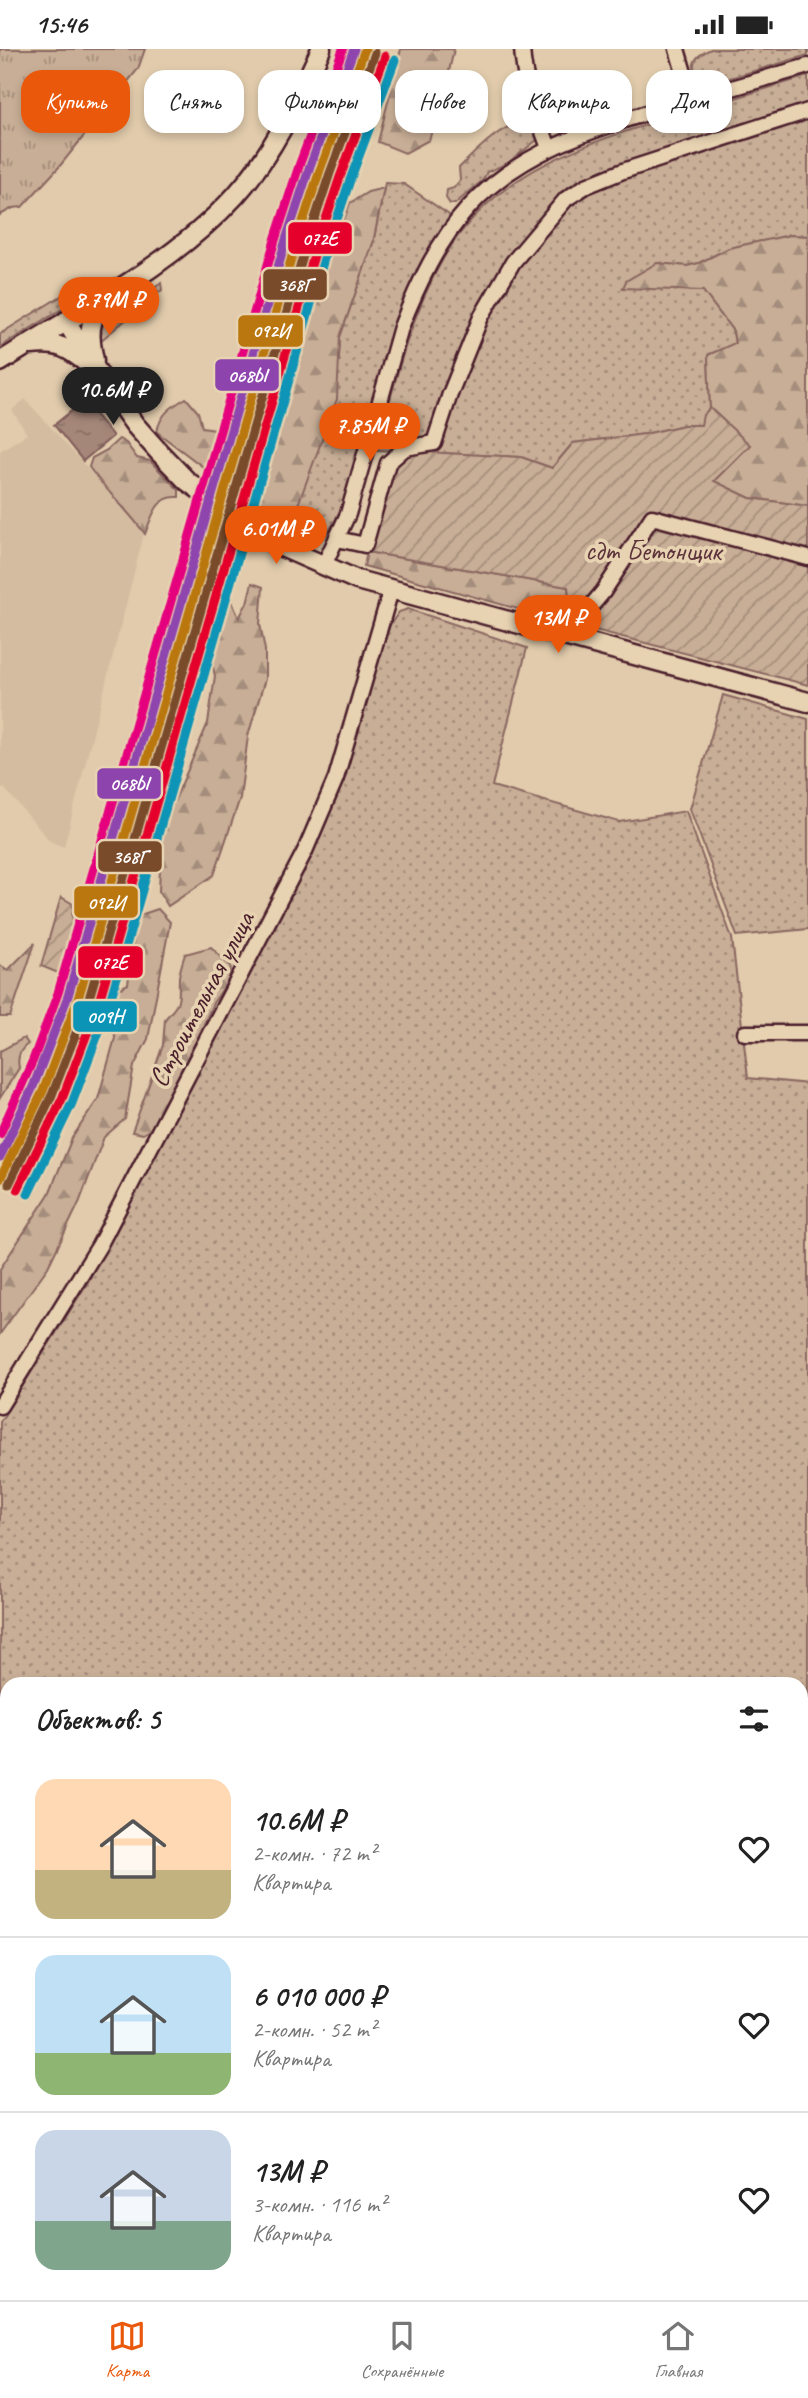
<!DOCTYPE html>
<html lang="ru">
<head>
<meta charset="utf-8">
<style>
  body { margin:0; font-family:Caveat,sans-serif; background:#f6f6f6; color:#222; height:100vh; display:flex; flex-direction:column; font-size:26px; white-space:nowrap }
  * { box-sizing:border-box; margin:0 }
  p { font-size:23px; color:#767676 }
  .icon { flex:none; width:38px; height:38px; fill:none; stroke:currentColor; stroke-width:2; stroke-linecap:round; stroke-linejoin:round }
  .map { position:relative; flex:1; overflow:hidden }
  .sheet { position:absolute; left:0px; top:1628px; width:808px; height:625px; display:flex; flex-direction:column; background:#fff; border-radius:21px 21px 0 0; box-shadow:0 4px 10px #0003 }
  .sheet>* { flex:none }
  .hud { position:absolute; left:21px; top:21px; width:766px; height:63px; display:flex; gap:14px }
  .price { position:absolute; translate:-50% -60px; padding:0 16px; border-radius:24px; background:#ea580c; color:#fff; font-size:23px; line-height:46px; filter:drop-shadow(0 2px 4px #0008) }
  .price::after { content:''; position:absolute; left:50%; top:42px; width:21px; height:16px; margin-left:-10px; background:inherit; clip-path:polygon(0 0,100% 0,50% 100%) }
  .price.current { background:#222; color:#fff }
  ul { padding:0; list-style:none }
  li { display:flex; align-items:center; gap:21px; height:175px; padding:0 35px }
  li+li { border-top:2px solid #e0e0e0 }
  li span { display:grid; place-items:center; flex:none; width:196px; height:140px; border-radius:21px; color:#555 }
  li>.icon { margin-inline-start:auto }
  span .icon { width:84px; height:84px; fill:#fffc; stroke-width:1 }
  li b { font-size:30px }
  h2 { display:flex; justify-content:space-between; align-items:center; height:84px; padding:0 35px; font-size:30px }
  .pill { padding:0 24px; border-radius:21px; background:#fff; box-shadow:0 4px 10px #0003; font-size:24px; line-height:63px }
  .pill.current { background:#ea580c; color:#fff }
  .status { display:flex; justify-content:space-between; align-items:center; height:49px; padding:0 35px; background:#fff; direction:ltr }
  .status svg { height:19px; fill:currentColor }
  .tab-bar { display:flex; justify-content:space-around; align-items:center; height:98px; border-top:2px solid #e0e0e0; background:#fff; font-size:19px; color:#767676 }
  .tab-bar a { display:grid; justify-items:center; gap:4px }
  .tab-bar .current { color:#ea580c }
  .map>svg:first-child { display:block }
  .built { fill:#d4bca1 }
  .grass { fill:url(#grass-dots); stroke:#896660; stroke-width:2 }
  .forest { fill:url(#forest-firs); stroke:#896660; stroke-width:2 }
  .park { fill:url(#park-tufts); stroke:#896660; stroke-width:2 }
  .garden { fill:url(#garden-furrows); stroke:#896660; stroke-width:2 }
  .water { fill:url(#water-ripples); stroke:#815d5a; stroke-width:2 }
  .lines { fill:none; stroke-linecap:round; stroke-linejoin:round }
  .minor-casing { stroke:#4a1f2b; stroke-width:19 }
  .major-casing { stroke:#4a1f2b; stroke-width:23 }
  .minor { stroke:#e7d2b1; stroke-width:14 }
  .major { stroke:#e7d2b1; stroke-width:18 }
  .rail-1-casing { stroke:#e7d2b1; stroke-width:14 }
  .rail-2-casing { stroke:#e7d2b1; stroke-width:14 }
  .rail-3-casing { stroke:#e7d2b1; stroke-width:14 }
  .rail-4-casing { stroke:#e7d2b1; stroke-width:14 }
  .rail-5-casing { stroke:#e7d2b1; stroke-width:14 }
  .rail-6-casing { stroke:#e7d2b1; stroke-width:14 }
  .rail-1 { stroke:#ba770f; stroke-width:9 }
  .rail-2 { stroke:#7a4b2a; stroke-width:9 }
  .rail-3 { stroke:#8e44ad; stroke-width:9 }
  .rail-4 { stroke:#e4002b; stroke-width:9 }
  .rail-5 { stroke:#e5007d; stroke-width:9 }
  .rail-6 { stroke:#0b94b6; stroke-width:9 }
  .labels { text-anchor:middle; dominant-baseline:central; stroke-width:7; stroke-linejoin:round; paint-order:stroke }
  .park-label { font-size:28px; fill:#5d343b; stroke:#e7d2b1 }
  .street-label { font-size:28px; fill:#4a1f2b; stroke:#e7d2b1 }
  .line-badge { stroke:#e7d2b1; stroke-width:2.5 }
  .badge-label { font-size:19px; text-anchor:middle; font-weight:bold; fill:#fff }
</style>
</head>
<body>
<div class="status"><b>15:46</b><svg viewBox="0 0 49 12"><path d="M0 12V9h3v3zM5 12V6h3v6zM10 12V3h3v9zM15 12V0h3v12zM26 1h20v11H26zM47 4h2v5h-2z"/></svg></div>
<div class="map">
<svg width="808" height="2251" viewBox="0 0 808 2251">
  <defs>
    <pattern id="grass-dots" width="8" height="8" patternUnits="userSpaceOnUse" patternTransform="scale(1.75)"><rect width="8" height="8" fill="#c8ae96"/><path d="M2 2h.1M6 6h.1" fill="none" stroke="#a48d7b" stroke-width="1.8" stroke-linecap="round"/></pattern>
    <pattern id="forest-firs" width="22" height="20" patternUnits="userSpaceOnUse" patternTransform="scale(1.75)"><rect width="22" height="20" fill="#c8ae96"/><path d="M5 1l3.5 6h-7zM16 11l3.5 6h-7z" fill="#a48d7b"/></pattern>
    <pattern id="park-tufts" width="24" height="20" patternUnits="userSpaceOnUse" patternTransform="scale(1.75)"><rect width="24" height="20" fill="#c8ae96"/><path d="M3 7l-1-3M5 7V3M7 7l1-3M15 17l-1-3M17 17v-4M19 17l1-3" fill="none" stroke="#a48d7b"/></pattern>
    <pattern id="garden-furrows" width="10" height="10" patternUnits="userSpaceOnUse" patternTransform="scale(1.75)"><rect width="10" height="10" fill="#c8ae96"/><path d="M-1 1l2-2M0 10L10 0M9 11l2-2" fill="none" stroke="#a48d7b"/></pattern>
    <pattern id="water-ripples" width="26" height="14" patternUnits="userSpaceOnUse" patternTransform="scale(1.75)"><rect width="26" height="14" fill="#a58779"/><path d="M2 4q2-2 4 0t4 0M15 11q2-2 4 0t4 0" fill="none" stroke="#886e63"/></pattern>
  </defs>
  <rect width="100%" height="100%" fill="#e1cbac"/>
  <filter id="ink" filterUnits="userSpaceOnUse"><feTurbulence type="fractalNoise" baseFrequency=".0143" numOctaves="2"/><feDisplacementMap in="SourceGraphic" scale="14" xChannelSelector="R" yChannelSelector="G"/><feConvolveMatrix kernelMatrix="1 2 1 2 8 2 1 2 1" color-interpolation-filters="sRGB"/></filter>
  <g filter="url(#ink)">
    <polygon class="built" points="25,350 132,468 144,485 64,798 50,792 5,740 0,738 0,402 27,385 12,361"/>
    <g class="grass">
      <path d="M711,0h97v6l-98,29 -7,-1c-15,-17 -11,-26 8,-34z"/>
      <path d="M808,27v160l-18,-1 -61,13 -30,15 -12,3 -30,-3 -33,24 79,4 30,40 2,13 -27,11 2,53 -6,7 -2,10h-18l-39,9 -72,9 -21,25 -31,-11 -144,-7c17,-65 32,-132 66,-191 50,-88 142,-116 233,-143 44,-13 88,-27 132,-40z"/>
      <path d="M529,71l8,11v9l-29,23 -21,9 -4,8 -28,24h-5l-4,-6 1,-8 7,-2 6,-8 -1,-12c20,-20 41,-43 70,-48z"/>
      <path d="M385,134l19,1 48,33c-18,24 -34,50 -46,78 -19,49 -32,101 -46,152 -7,22 -12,45 -21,66 -5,9 -12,25 -22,29 -17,6 -63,-29 -80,-38l6,-12 36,34 60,-170 1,-19 33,-94z"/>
      <path d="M161,234l1,7 -63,52c0,-34 15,-34 40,-50l4,5z"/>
      <polygon points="84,235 90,243 0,298 0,285 79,236"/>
      <polygon points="408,560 527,599 492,737 619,773 686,762 732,889 748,1029 808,1035 808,1910 802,1918 802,1634 7,1634 7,1965 0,1965 0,1373 88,1233 329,762 390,576 399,563"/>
      <polygon points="723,646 808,670 808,880 737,887 690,760"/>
      <polygon points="802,1936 808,1943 808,2225 802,2227"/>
      <polygon points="303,2245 691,2245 681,2251 307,2251"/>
      <path d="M695,2245h51c-18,6 -35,6 -51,0z"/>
    </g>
    <g class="forest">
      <polygon points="401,0 454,0 444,45 429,91 405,104 378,93"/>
      <polygon points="384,139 373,194 340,288 337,350 296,461 279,477 243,443 249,421 322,220 336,193 350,154 368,143"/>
      <polygon points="790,186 808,187 808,457 750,449 714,432 749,396 710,359 708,306 735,294 733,282 703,242 623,239 626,232 657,214 687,217 699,214 729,199"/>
      <path d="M186,349l12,14 4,15 28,4 -4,13 -15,29 -54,-41c3,-18 14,-25 29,-34z"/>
      <path d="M119,390l7,4 11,15 13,3 29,29v7c-23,-2 -27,20 -34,37 -17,-24 -39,-43 -56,-67l3,-9 15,-8z"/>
      <polygon points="367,503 568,538 572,575 364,517"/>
      <polygon points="252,534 263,538 260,575 265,601 265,630 248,687 240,749 214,826 168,857 159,842 160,819 155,797 208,674 215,627 208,595 226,550 231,551 239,569 247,554"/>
      <polygon points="158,860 170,873 148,990 134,1017 125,1070 104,1088 79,1154 48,1218 0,1285 0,1220 49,1145 72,1089 98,1050 115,989 111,944 128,935 137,867"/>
      <polygon points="35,894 10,968 0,968 0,916 8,921"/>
      <path d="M211,898l20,19 -2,14 -16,23 -12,28 -49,97 -9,6 -11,-2 31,-87 2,-26c18,-19 13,-18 14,-42 1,-8 4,-16 6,-23z"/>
      <path d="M24,989l4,6c-9,6 -11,14 -9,24l-19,30v-47z"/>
      <polygon points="808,2225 808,2251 729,2251 746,2245 802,2245 802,2227"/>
    </g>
    <polygon class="park" points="0,0 145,0 138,20 59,118 22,158 13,159 0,166"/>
    <g class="garden">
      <polygon points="710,359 750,396 714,432 750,449 808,457 808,636 572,575 568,538 367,503 387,423 403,402 521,408 552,419 573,394 645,385 684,376 701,376 703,366"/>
      <polygon points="61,848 73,855 72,877 58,924 41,917"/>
    </g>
    <polygon class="water" points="84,352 113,387 83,412 54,376"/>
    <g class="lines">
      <g class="minor-casing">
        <g id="minor">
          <path d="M522,0c2,35 15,66 27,99"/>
          <polyline points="677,0 692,51"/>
          <polyline points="337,490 365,496 388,414 405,399 434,394 450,345 481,268 513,213 566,150 586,137 623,122 808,62"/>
          <path d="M323,518l25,-53 53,-187c17,-43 37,-86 68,-120 53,-58 129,-79 201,-101 46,-13 92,-27 138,-40"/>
          <polyline points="565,588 603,543 652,468 808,509"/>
          <polyline points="745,984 808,984"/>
          <polyline points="0,1357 99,1197 305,802 336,729 391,541"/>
        </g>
      </g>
      <g class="major-casing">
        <g id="major">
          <polyline points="66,272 100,327 135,376 159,403 187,432 275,495 357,531 808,653"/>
          <path d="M31,296c27,-3 36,2 57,19"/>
          <path d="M94,311c-6,-26 -5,-37 8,-60"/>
          <path d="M0,313c80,-51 170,-95 235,-166 37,-41 63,-96 86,-147"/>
        </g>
      </g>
      <use href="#minor" class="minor"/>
      <use href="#major" class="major"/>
      <g class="rail-1-casing">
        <polyline id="rail-1" points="0,1130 43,1042 78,950 295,197 320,121 365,0"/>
      </g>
      <g class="rail-2-casing">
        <polyline id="rail-2" points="9,1135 52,1046 88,953 305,200 330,124 375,4"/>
      </g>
      <g class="rail-3-casing">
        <polyline id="rail-3" points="0,1108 33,1038 68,947 285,194 310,117 354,0"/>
      </g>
      <g class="rail-4-casing">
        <polyline id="rail-4" points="18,1140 62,1050 98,956 315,203 340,128 385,7"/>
      </g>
      <g class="rail-5-casing">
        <polyline id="rail-5" points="0,1085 33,1011 58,944 275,191 300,114 343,0"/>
      </g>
      <g class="rail-6-casing">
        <polyline id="rail-6" points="28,1145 72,1054 108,959 325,206 350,131 395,11"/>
      </g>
      <use href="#rail-1" class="rail-1"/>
      <use href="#rail-2" class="rail-2"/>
      <use href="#rail-3" class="rail-3"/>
      <use href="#rail-4" class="rail-4"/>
      <use href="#rail-5" class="rail-5"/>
      <use href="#rail-6" class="rail-6"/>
    </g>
  </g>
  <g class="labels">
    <g class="park-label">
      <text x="653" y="501">сдт Бетонщик</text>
    </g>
    <g class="street-label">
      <text transform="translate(201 950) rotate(-62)">Строительная улица</text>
    </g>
  </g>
  <g class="line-badge">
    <rect x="287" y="172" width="66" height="34" rx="7" fill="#e4002b"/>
    <rect x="262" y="219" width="66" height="33" rx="7" fill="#7a4b2a"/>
    <rect x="237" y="265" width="67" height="34" rx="7" fill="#ba770f"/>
    <rect x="214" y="309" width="66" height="34" rx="7" fill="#8e44ad"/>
    <rect x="96" y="718" width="66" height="33" rx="7" fill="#8e44ad"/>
    <rect x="97" y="791" width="66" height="33" rx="7" fill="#7a4b2a"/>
    <rect x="73" y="836" width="66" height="34" rx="7" fill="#ba770f"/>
    <rect x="77" y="896" width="67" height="34" rx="7" fill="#e4002b"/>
    <rect x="72" y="951" width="66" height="33" rx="7" fill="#0b94b6"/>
  </g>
  <g class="badge-label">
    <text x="320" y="196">072Е</text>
    <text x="295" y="242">368Г</text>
    <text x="271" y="288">092И</text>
    <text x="247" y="333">068Ы</text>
    <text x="129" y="741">068Ы</text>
    <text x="130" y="814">368Г</text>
    <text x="106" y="860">092И</text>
    <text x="110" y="920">072Е</text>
    <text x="105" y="974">009Н</text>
  </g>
</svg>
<b class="price" style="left:109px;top:288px">8.79M ₽</b>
<b class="price current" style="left:113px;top:378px">10.6M ₽</b>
<b class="price" style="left:370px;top:414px">7.85M ₽</b>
<b class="price" style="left:276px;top:517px">6.01M ₽</b>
<b class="price" style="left:558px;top:606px">13M ₽</b>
<div class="hud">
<a class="pill current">Купить</a>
<a class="pill">Снять</a>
<a class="pill">Фильтры</a>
<a class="pill">Новое</a>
<a class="pill">Квартира</a>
<a class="pill">Дом</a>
</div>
<section class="sheet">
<h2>Объектов: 5<svg class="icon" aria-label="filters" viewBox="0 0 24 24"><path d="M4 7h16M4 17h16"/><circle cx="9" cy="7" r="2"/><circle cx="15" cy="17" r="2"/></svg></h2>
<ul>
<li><span style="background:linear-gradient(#ffd9b3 65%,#c2b280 0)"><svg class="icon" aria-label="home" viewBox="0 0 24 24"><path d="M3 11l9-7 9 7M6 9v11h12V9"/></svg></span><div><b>10.6M ₽</b><p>2-комн. · 72 m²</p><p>Квартира</p></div><svg class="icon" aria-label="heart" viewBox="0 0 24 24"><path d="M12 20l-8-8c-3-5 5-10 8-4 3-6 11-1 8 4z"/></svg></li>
<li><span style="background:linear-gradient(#bfe0f5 70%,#8fb573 0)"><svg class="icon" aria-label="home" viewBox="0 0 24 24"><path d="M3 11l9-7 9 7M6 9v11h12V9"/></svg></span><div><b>6 010 000 ₽</b><p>2-комн. · 52 m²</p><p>Квартира</p></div><svg class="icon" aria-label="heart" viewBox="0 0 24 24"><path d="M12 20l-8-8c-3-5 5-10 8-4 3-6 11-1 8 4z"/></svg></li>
<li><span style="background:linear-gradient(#c9d6e8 65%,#7fa58c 0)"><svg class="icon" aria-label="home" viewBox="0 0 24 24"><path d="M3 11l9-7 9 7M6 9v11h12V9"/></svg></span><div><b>13M ₽</b><p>3-комн. · 116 m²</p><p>Квартира</p></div><svg class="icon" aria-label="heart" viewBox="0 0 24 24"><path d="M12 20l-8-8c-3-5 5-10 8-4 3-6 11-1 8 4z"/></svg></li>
</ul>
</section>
</div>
<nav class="tab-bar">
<a class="current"><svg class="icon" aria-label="map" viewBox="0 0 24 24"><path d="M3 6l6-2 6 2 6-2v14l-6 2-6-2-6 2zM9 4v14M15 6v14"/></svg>Карта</a>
<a><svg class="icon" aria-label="saved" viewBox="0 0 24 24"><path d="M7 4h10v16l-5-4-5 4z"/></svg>Сохранённые</a>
<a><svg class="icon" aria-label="home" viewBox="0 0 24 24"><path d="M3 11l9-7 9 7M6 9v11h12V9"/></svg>Главная</a>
</nav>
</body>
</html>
